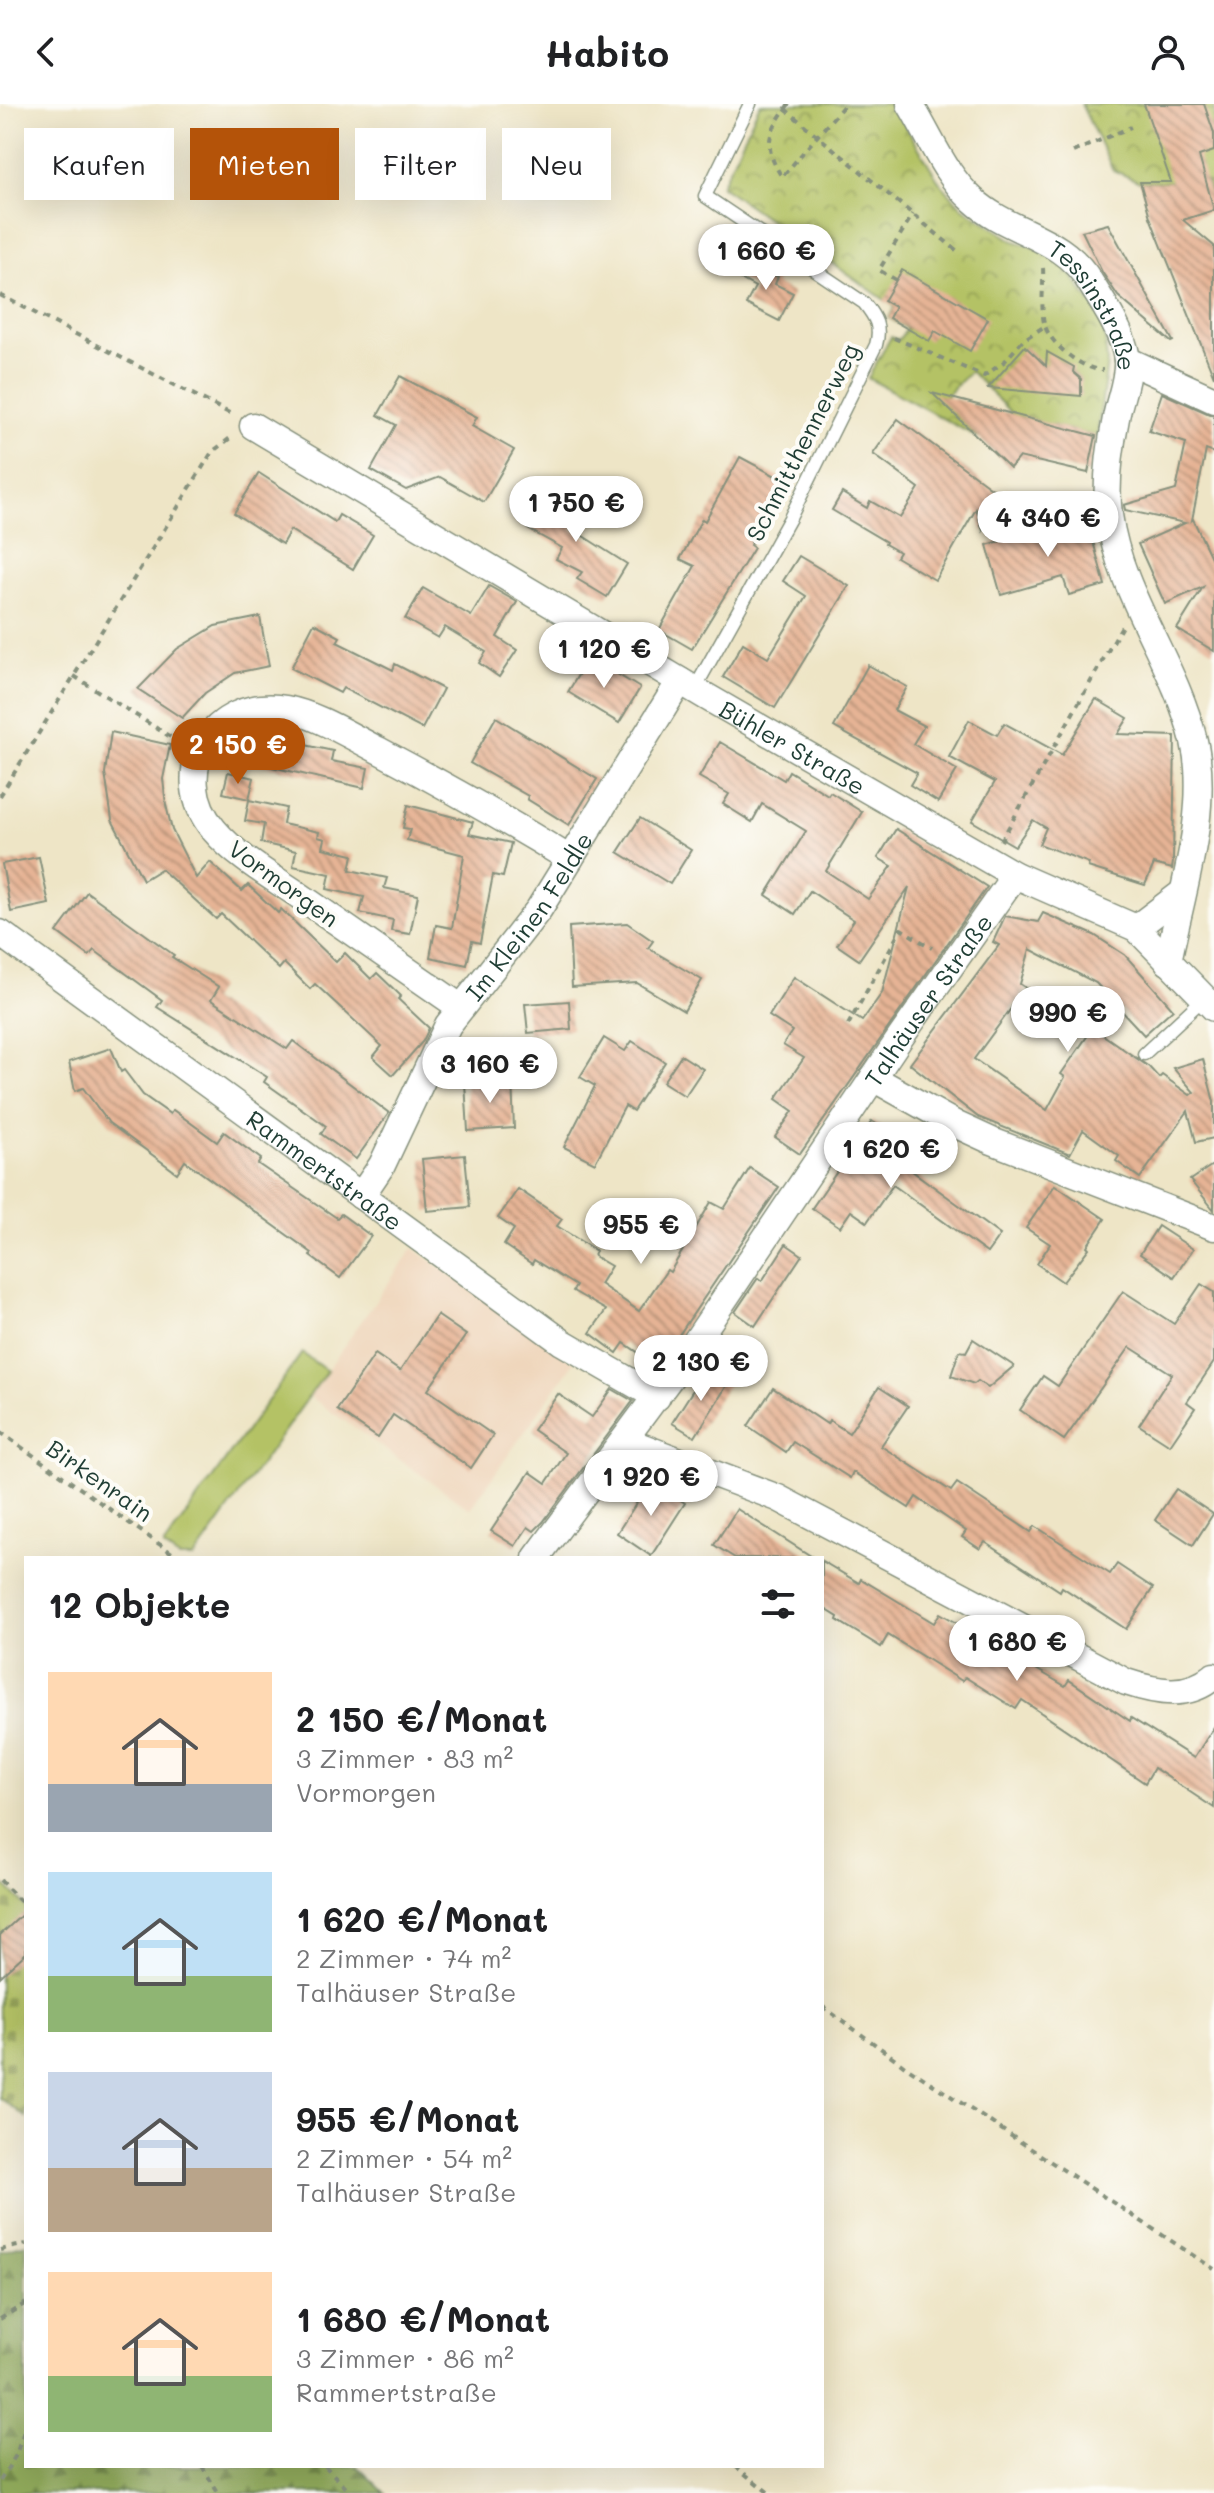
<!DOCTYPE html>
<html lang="de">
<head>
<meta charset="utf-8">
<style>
  body { margin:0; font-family:Mali,sans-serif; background:#f2f2f2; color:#202124; height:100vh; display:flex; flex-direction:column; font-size:30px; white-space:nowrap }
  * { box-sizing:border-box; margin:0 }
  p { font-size:26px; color:#757577 }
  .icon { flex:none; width:44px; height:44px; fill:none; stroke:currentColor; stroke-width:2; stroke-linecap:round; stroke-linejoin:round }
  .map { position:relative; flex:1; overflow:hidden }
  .details { position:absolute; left:24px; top:1452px; width:800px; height:912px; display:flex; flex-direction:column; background:#fff; border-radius:0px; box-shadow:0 8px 32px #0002 }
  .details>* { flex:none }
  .guide { position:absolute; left:24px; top:24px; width:800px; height:72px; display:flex; gap:16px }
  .price { position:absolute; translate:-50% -68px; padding:0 18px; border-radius:28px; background:#fff; color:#222; font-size:26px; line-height:52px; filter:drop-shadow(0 2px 4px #0008) }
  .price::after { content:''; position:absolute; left:50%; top:48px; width:24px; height:18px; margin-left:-12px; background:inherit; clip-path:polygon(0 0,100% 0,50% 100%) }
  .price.on { background:#b45309; color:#fff }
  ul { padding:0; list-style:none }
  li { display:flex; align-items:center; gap:24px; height:200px; padding:0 24px }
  li span { display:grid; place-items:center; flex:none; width:224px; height:160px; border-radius:0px; color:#555 }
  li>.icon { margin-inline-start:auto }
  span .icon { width:96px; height:96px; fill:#fffc; stroke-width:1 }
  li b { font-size:34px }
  h2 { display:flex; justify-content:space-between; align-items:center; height:96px; padding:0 24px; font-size:34px }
  .pill { padding:0 28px; border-radius:0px; background:#fff; box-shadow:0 8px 32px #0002; font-size:28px; line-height:72px }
  .pill.on { background:#b45309; color:#fff }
  header { display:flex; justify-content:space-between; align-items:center; height:104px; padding:0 24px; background:#fff; font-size:36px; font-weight:800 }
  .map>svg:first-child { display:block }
  .built { fill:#efd6bb }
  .grass { fill:#b4c265; stroke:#6a804c; stroke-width:2 }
  .forest { fill:url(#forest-firs); stroke:#577247; stroke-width:2 }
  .cemetery { fill:url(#cemetery-stones); stroke:#6a804c; stroke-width:2 }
  .park { fill:url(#park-crowns); stroke:#6a804c; stroke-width:2 }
  .building { fill:url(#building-back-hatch) }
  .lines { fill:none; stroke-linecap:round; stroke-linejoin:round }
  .lane-casing { stroke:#86917d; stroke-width:15 }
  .street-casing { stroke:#86917d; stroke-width:29 }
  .path { stroke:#86917d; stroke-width:4; stroke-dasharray:6 6; stroke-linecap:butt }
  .lane { stroke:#fff; stroke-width:12 }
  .street { stroke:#fff; stroke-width:26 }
  .labels { text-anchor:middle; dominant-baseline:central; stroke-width:8; stroke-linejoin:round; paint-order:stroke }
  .street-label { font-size:24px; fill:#1f3d34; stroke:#fdfcf7 }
</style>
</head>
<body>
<header><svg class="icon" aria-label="back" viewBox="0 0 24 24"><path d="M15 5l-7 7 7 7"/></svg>Habito<svg class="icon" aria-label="person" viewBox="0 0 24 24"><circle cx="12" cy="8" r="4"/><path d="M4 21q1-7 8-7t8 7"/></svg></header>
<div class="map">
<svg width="1214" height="2389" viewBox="0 0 1214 2389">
  <defs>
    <pattern id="forest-firs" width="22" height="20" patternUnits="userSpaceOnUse" patternTransform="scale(2)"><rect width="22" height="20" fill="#8fa85a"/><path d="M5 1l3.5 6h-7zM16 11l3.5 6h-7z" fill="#748a4b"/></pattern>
    <pattern id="cemetery-stones" width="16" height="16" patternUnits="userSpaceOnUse" patternTransform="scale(2)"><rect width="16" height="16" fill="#b4c265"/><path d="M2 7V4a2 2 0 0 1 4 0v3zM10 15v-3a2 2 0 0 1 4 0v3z" fill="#929f54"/></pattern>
    <pattern id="park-crowns" width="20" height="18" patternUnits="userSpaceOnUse" patternTransform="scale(2)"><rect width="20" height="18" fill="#b4c265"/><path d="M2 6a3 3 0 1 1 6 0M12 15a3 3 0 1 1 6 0" fill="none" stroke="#929f54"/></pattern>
    <pattern id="building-back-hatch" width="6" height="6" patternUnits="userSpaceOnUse" patternTransform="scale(2)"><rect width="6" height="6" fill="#e6b495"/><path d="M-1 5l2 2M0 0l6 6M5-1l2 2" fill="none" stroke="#ba947a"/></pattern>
  </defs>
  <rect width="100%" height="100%" fill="#fdfcf7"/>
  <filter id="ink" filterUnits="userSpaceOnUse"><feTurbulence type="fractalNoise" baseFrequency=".0125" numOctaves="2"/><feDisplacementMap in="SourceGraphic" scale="16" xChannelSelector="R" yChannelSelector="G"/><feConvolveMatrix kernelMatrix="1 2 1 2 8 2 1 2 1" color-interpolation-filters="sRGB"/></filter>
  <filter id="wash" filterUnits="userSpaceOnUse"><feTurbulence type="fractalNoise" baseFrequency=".006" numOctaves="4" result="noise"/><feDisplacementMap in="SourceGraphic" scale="32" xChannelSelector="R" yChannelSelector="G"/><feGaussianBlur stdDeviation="1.8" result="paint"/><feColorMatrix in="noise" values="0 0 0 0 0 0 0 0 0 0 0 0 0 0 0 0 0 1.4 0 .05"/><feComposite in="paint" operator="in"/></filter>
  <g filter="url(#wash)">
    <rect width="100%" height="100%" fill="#eee5c6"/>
    <polygon class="built" points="413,1144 574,1258 470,1405 309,1292"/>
    <polygon class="grass" points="302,1249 327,1267 194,1454 179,1454 163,1443"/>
    <polygon class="forest" points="26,2140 26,2362 357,2362 385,2389 0,2389 0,2147"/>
    <polygon class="cemetery" points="0,1776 26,1803 26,2013 0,1994"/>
    <g class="park">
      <polygon points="760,0 892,0 940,79 962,103 1014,137 1039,145 1062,158 1098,209 1105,233 1107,259 1097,333 1013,311 970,267 941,297 979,334 868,274 891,233 898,236 907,225 889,214 895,203 721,82"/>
      <polygon points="1081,0 1214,0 1214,99 1207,77 1140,78 1113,66"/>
    </g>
    <g id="blocks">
      <g class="building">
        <polygon points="1144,0 1204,0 1214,29 1214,47 1199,52 1214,106 1183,116 1214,142 1214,273 1150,113 1140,78 1171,78"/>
        <polygon points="1108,120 1173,237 1171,238 1118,192 1102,168 1082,127"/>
        <polygon points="748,157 778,173 775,180 793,189 779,217 746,200 755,183 739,174"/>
        <polygon points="902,166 988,215 970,247 935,227 929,237 889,214 895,203 884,197"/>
        <polygon points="1025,242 1046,262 1047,248 1074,263 1073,268 1081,275 1081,292 988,284"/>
        <polygon points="400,272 477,313 472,322 514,346 484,398 440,373 406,386 371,366 396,321 378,311"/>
        <polygon points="932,289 1096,332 1088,369 1019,353 1010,364"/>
        <polygon points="1162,289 1214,312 1214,349 1206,346 1192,416 1193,415 1214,460 1214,547 1177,525 1203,483 1165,500 1138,440 1185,419 1125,406 1124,401 1176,386 1186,339 1149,327"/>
        <polygon points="898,315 1002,392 983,427 976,405 935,476 896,453 899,448 885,440 886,438 832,406 842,389 867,404 870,397 900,414 919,384 873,350"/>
        <polygon points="740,353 785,377 750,441 754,444 692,545 659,526 695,462 680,455 702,415 705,417"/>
        <polygon points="259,369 335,418 339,411 373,431 353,465 290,426 282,440 234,409"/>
        <polygon points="550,386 584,404 572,425 627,460 607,493 577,475 582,468 556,455 562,444 528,425"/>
        <polygon points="1086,412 1105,481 1069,491 1063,473 1001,491 987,441"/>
        <polygon points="799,452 849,482 775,604 723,573 743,539 768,554 806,492 783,477"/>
        <polygon points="489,482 517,498 497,533 517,546 499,573 479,559 486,548 445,523 438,534 405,515 423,484 471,512"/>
        <polygon points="260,513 269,562 235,569 205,589 182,614 138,585 177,545 215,522"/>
        <polygon points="314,519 340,533 337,538 393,566 395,560 443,585 422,625 343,584 340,589 291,564"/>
        <polygon points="589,553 640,584 619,619 568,588"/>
        <polygon points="868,561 907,583 894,606 924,622 913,640 957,666 938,698 910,681 917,669 834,623"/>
        <polygon points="1096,595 1128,614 1118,630 1175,632 1173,758 1172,765 1154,760 1145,781 1088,763 1089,759 1039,740 1046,724 1033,716 1015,742 972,717 995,678 949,653 969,616 997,631 1004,619 1062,651"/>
        <polygon points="496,613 597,675 569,721 527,695 528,692 470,659"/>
        <polygon points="272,626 298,632 296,639 333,647 331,657 368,664 364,684 254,659 260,630 271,632"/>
        <polygon points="111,628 170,641 163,675 166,701 172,726 196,774 210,758 242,787 248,781 278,809 281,805 336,858 345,849 371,875 377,869 401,892 398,895 429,924 423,937 393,971 373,953 382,942 315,880 310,885 284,859 279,865 221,810 216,815 161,765 143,776 112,716 105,669"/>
        <polygon points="720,638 784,676 789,667 828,691 830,688 862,708 826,767 868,795 892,762 878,754 896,725 987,783 800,1050 775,1033 793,1007 776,995 804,954 783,941 792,927 769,912 794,873 862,917 882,889 909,783 859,856 837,841 854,816 810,787 795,810 766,791 806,727 762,700 752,718 723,700 729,690 699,673"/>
        <polygon points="228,668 254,674 249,695 223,689"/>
        <polygon points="249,696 286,704 283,720 319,728 318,733 325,735 323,744 353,751 350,766 387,774 384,784 418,791 410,830 391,827 393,816 360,809 364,793 327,785 330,770 293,762 296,747 261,739 264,720 245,717"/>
        <polygon points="408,701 473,718 469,730 511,739 503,773 493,771 480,839 472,837 467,861 430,853 436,821 452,824 464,751 407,736 410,725 403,724"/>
        <polygon points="640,714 691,746 670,780 618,748"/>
        <polygon points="39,753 49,800 11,808 2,760"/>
        <polygon points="87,788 174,851 172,853 219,883 211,896 287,945 293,937 389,1009 356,1055 321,1030 326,1022 264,978 267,973 157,903 162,896 94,846 89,852 57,828"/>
        <polygon points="1043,809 1094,831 1125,851 1173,905 1144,931 1096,879 1030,845 1020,880 1026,884 974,955 1047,1006 1065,973 1061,970 1093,924 1149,963 1159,974 1162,971 1190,991 1194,988 1173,964 1203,955 1214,998 1214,1034 1196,1038 1188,1007 1140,1074 1116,1057 1119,1052 1083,1026 1070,1050 978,1013 910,960 999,841 993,838 1005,812 1038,818"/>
        <polygon points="627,819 653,837 648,844 702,876 684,907 637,879 572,883 569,823"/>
        <polygon points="569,897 571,925 528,929 525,900"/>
        <polygon points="604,934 625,947 632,937 665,958 633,1007 625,1002 595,1059 564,1043 595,982 580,973"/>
        <polygon points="111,944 121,968 124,966 143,991 170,1010 173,1006 217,1038 224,1028 261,1055 258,1060 337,1114 341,1110 371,1132 340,1174 310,1152 312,1149 185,1057 177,1069 109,1019 83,984 75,987 69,958"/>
        <polygon points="681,951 703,965 685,992 663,978"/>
        <polygon points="512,976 514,1024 468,1027 465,979"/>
        <polygon points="872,1017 892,1031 882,1045 1000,1131 987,1149 893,1081 867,1118 851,1107 840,1123 812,1104"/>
        <polygon points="465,1051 470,1103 427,1107 422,1055"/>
        <polygon points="1214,1060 1214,1106 1190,1076"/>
        <polygon points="750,1064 779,1083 658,1262 624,1239 617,1249 590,1229 606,1206 573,1187 576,1182 534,1156 532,1160 504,1141 514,1125 498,1114 518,1085 562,1115 557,1122 596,1147 594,1152 611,1162 600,1180 639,1207 667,1166 670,1168 711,1098 724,1105"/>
        <polygon points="1055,1081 1105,1115 1087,1142 1089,1144 1063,1178 1037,1160 1050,1140 1026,1124"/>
        <polygon points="1158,1122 1193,1145 1174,1173 1140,1150"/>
        <polygon points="786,1140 802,1151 755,1222 735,1208 758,1174 762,1177"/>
        <polygon points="1201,1180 1214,1188 1214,1258 1187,1298 1195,1304 1170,1341 1139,1321 1172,1270 1130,1243 1064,1336 1020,1306 1043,1272 1058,1282 1123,1187 1174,1220"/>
        <polygon points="437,1211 466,1231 428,1286 493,1331 471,1364 393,1311 378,1334 337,1306 375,1250 400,1267"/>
        <polygon points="973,1235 1014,1262 988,1284 978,1277 974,1280 951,1272 959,1247 966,1248"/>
        <polygon points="707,1264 729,1278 695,1333 672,1319"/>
        <polygon points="879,1283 908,1302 881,1342 951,1387 957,1379 1031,1428 1035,1422 1110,1470 1117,1460 1153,1484 1126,1525 1062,1483 1060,1487 985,1438 980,1445 962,1433 966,1427 916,1393 909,1404 853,1368 850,1374 793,1338 786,1348 748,1322 773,1284 827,1320 829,1316 849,1329"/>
        <polygon points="612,1285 633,1297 543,1418 534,1427 528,1423 515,1442 491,1427 530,1368 546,1379 566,1349 533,1326 558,1290 592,1313"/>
        <polygon points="651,1377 685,1399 651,1452 617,1429"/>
        <polygon points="1176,1385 1213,1410 1193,1441 1155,1416"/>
        <polygon points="737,1405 814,1454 735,1454 714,1441"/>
        <polygon points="822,1457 859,1479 861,1475 934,1519 940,1509 1065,1582 1069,1576 1130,1617 1131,1614 1194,1654 1214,1623 1214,1704 1154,1664 1145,1679 1022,1596 1016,1605 965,1573 962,1577 888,1531 881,1543 837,1516 838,1513 822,1503"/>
        <polygon points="26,1807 26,1849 0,1873 0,1831"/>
      </g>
    </g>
  </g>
  <g filter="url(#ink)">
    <use href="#blocks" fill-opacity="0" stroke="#86917d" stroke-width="2"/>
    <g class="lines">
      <g class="lane-casing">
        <g id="lane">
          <path d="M694,586l96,-172 86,-173c5,-18 0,-27 -12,-42l-159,-107 45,-92"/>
          <polyline points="1144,950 1203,895"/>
        </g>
      </g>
      <g class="street-casing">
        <g id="street">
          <path id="s1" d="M910,0c19,31 35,72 63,96 37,34 89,35 117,82 14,22 33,51 37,77 2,19 -8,41 -11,59 -6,30 -11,66 -7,97 11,81 66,147 85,226 16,69 -13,153 -26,221"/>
          <polyline points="1127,256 1214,296"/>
          <path id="s2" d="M253,322l454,271 308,178 121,53 78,80"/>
          <polyline points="1136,824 1182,789"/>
          <path id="s3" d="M0,829l562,409 95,55"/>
          <path d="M460,903c-53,-37 -107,-74 -160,-111 -29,-20 -63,-39 -86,-66 -48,-57 -1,-134 72,-121 32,6 64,27 94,42 64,34 128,70 190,108"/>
          <polyline points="873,974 957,1021 992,1037 1214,1123"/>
          <path id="s4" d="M361,1092l21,-31 66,-140 91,-116 141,-228"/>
          <path d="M624,1336l154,58 348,184c30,10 62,17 88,-6"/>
          <path id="s5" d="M536,1454l148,-199 216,-321 115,-163"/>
        </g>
      </g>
      <g class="path">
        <path d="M789,0c-21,28 -27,42 -7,73l63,-73"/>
        <polyline points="785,5 961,150"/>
        <polyline points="1073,48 1131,23"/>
        <path d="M1043,164c1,15 -3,45 2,58 6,19 39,45 58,44"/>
        <polyline points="896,176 879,166 913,110"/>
        <polyline points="0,191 233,311"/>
        <polyline points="894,234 984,272 1005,257 1023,236 1045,222"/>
        <polyline points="74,572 180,639"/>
        <polyline points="0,692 212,348 233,332"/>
        <polyline points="1001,737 1122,522"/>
        <polyline points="848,921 901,825 932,844"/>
        <polyline points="0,1328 179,1454"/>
        <polyline points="0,1776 26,1803"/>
        <polyline points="822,1902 905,1962 1214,2165"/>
        <polyline points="0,2146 26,2140"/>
        <polyline points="0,2215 26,2199"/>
        <polyline points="202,2362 218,2389"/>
        <polyline points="325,2362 351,2389"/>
        <polyline points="735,2362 769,2389"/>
        <polyline points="0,2377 16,2351 26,2321"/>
      </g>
      <use href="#lane" class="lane"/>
      <use href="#street" class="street"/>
    </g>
  </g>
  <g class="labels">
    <g class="street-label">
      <text stroke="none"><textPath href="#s1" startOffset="282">Tessinstraße</textPath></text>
      <text transform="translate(802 338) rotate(-63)">Schmitthennerweg</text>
      <text stroke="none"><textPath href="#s2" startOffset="628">Bühler Straße</textPath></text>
      <text transform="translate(284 779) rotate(36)">Vormorgen</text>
      <text stroke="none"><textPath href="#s4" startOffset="328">Im Kleinen Feldle</textPath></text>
      <text stroke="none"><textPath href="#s5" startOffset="682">Talhäuser Straße</textPath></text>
      <text stroke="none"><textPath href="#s3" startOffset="402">Rammertstraße</textPath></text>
      <text transform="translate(100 1376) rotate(35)">Birkenrain</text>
    </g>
  </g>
</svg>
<b class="price" style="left:766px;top:188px">1 660 €</b>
<b class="price" style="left:576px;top:440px">1 750 €</b>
<b class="price" style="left:1048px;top:455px">4 340 €</b>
<b class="price" style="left:604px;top:586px">1 120 €</b>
<b class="price on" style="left:238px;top:682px">2 150 €</b>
<b class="price" style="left:1068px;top:950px">990 €</b>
<b class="price" style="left:490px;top:1001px">3 160 €</b>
<b class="price" style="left:891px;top:1086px">1 620 €</b>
<b class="price" style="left:641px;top:1162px">955 €</b>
<b class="price" style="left:701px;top:1299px">2 130 €</b>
<b class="price" style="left:651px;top:1414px">1 920 €</b>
<b class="price" style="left:1017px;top:1579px">1 680 €</b>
<div class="guide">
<a class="pill">Kaufen</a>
<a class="pill on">Mieten</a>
<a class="pill">Filter</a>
<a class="pill">Neu</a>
</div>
<section class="details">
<h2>12 Objekte<svg class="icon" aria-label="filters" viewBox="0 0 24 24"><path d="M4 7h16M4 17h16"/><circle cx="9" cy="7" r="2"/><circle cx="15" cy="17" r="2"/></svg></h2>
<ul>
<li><span style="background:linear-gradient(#ffd9b3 70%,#9aa5b1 0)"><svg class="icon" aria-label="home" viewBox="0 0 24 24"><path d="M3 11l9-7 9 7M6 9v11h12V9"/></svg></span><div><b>2 150 €/Monat</b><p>3 Zimmer · 83 m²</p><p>Vormorgen</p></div></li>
<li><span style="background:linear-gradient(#bfe0f5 65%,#8fb573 0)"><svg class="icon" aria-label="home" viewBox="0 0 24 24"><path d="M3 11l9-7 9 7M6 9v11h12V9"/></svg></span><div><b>1 620 €/Monat</b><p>2 Zimmer · 74 m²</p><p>Talhäuser Straße</p></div></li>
<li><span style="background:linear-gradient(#c9d6e8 60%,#b9a48a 0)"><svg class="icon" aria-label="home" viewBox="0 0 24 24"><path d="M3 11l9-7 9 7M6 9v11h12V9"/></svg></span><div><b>955 €/Monat</b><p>2 Zimmer · 54 m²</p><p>Talhäuser Straße</p></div></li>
<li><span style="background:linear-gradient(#ffd9b3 65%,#8fb573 0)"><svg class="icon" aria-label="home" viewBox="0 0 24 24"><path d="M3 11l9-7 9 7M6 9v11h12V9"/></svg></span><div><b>1 680 €/Monat</b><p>3 Zimmer · 86 m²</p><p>Rammertstraße</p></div></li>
</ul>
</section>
</div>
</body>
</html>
